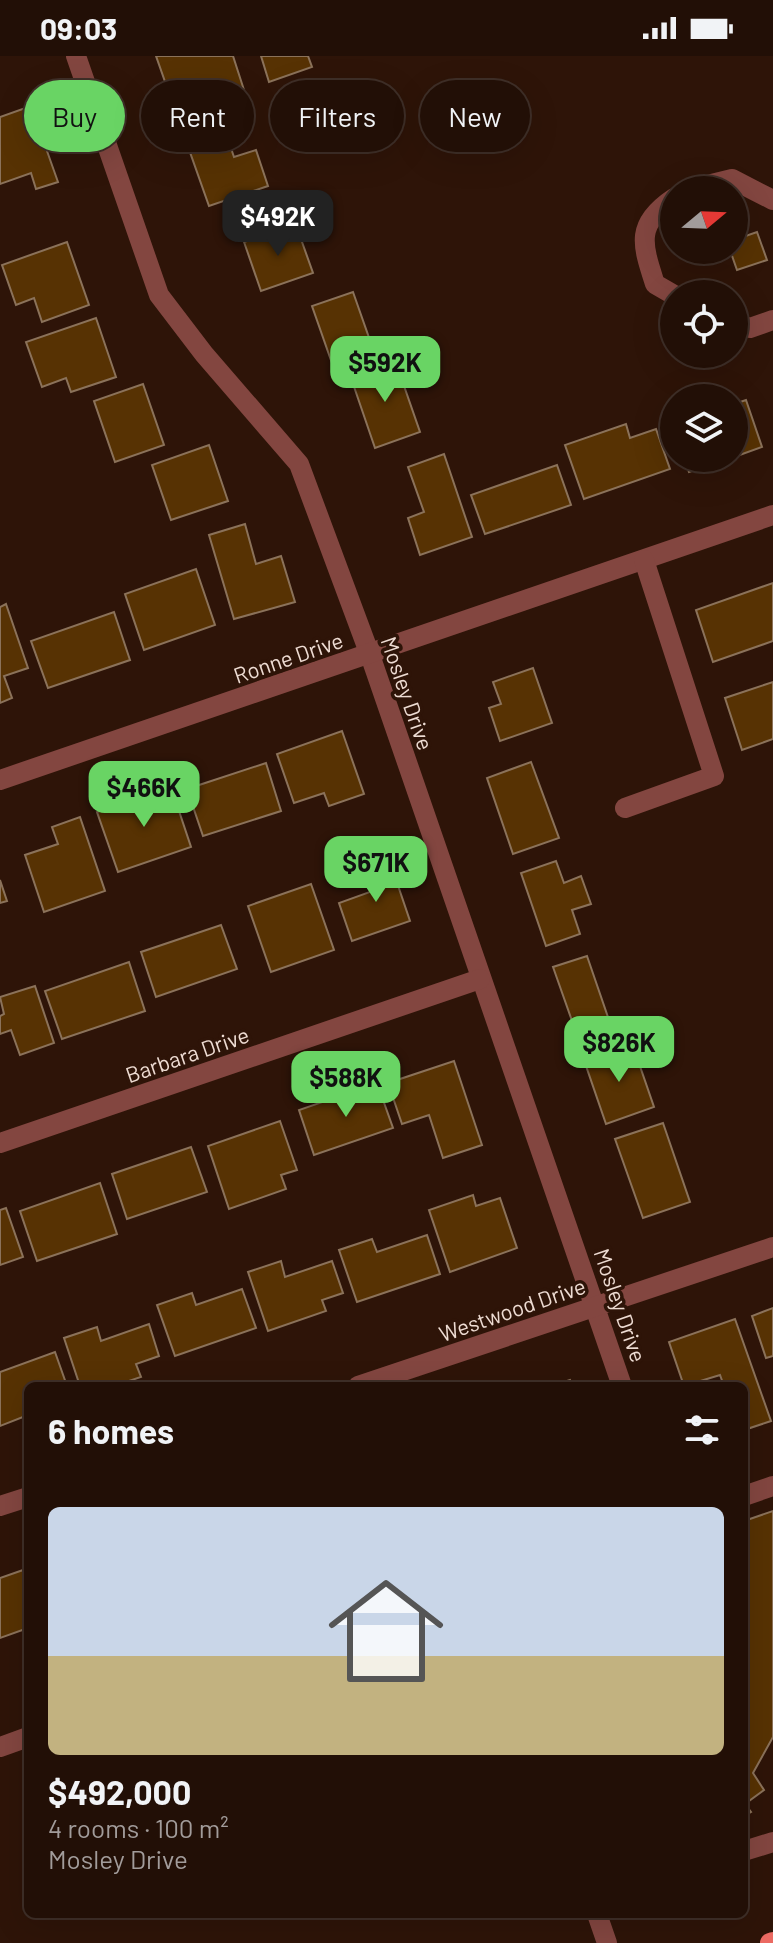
<!DOCTYPE html>
<html lang="en">
<head>
<meta charset="utf-8">
<style>
  body { margin:0; font-family:Barlow,sans-serif; background:#2e1d14; color:#f1f3f6; height:100vh; display:flex; flex-direction:column; font-size:30px; white-space:nowrap }
  * { box-sizing:border-box; margin:0 }
  p { font-size:26px; color:#a29c9b }
  .icon { flex:none; width:44px; height:44px; fill:none; stroke:currentColor; stroke-width:2; stroke-linecap:round; stroke-linejoin:round }
  .map { position:relative; flex:1; overflow:hidden }
  .sheet { position:absolute; left:24px; top:1326px; width:724px; height:536px; display:flex; flex-direction:column; background:#220f06; border-radius:12px; box-shadow:0 8px 32px #0002,0 0 0 2px #3f2f28 }
  .sheet>* { flex:none }
  .hud { position:absolute; left:24px; top:24px; width:726px; height:72px; display:flex; gap:16px }
  .needle { width:52px; rotate:71deg }
  .tools { position:absolute; left:660px; top:120px; display:grid; gap:16px }
  .tools a { display:grid; place-items:center; width:88px; height:88px; border-radius:50%; background:#220f06; box-shadow:0 8px 32px #0002,0 0 0 2px #3f2f28; font-size:40px }
  .price { position:absolute; translate:-50% -68px; padding:0 18px; border-radius:16px; background:#69d464; color:#111; font-size:26px; line-height:52px; filter:drop-shadow(0 2px 4px #0008) }
  .price::after { content:''; position:absolute; left:50%; top:48px; width:24px; height:18px; margin-left:-12px; background:inherit; clip-path:polygon(0 0,100% 0,50% 100%) }
  .price.selected { background:#222; color:#fff }
  ul { padding:0; list-style:none }
  li { display:grid; align-content:center; gap:16px; height:424px; padding:0 24px }
  li+li { border-top:2px solid #3f2f28 }
  li span { display:grid; place-items:center; height:248px; border-radius:12px; color:#555 }
  li>.icon { margin-inline-start:auto }
  span .icon { width:144px; height:144px; fill:#fffc; stroke-width:1 }
  li b { font-size:34px }
  h2 { display:flex; justify-content:space-between; align-items:center; height:96px; padding:0 24px; font-size:34px }
  .pill { padding:0 28px; border-radius:36px; background:#220f06; box-shadow:0 8px 32px #0002,0 0 0 2px #3f2f28; font-size:28px; line-height:72px }
  .pill.selected { background:#69d464; color:#111 }
  .status { display:flex; justify-content:space-between; align-items:center; height:56px; padding:0 40px; background:#220f06; direction:ltr }
  .status svg { height:22px; fill:currentColor }
  .map>svg:first-child { display:block }
  .building { fill:#573203; stroke:#8b725a; stroke-width:2 }
  .lines { fill:none; stroke-linecap:round; stroke-linejoin:round }
  .minor { stroke:#834640; stroke-width:20 }
  .major { stroke:#eb6a62; stroke-width:20 }
  .labels { text-anchor:middle; dominant-baseline:central; stroke-width:7; stroke-linejoin:round; paint-order:stroke }
  .street-label { font-size:22px; fill:#eedcd3; stroke:#2e1408 }
</style>
</head>
<body>
<div class="status"><b>09:03</b><svg viewBox="0 0 49 12"><path d="M0 12V9h3v3zM5 12V6h3v6zM10 12V3h3v9zM15 12V0h3v12zM26 1h20v11H26zM47 4h2v5h-2z"/></svg></div>
<div class="map">
<svg width="773" height="1887" viewBox="0 0 773 1887">
  <rect width="100%" height="100%" fill="#2e1408"/>
  <g class="building">
    <polygon points="156,0 233,0 244,34 176,57"/>
    <polygon points="261,0 308,0 312,11 269,26"/>
    <polygon points="31,50 58,126 36,133 31,117 0,128 0,61"/>
    <polygon points="223,69 234,101 256,94 268,130 209,150 185,82"/>
    <polygon points="296,169 313,217 261,235 244,186"/>
    <polygon points="757,176 767,204 737,214 730,194 734,194 734,184"/>
    <polygon points="67,186 89,249 42,266 34,242 16,249 2,209"/>
    <polygon points="353,236 374,296 333,310 312,250"/>
    <polygon points="96,262 116,321 71,336 66,322 42,331 26,286"/>
    <polygon points="395,304 420,376 375,392 350,319"/>
    <polygon points="143,328 164,389 115,406 94,345"/>
    <polygon points="746,344 762,391 734,401 734,348"/>
    <polygon points="626,368 630,382 656,373 670,413 584,443 565,389"/>
    <polygon points="209,389 228,445 171,464 152,409"/>
    <polygon points="444,398 472,481 420,499 408,462 424,456 408,411"/>
    <polygon points="684,402 730,402 689,416"/>
    <polygon points="557,409 571,449 485,478 471,439"/>
    <polygon points="245,468 256,508 281,500 295,546 234,563 209,479"/>
    <polygon points="196,513 215,569 144,594 125,538"/>
    <polygon points="773,527 773,585 713,606 696,554"/>
    <polygon points="6,548 28,612 4,620 12,642 0,647 0,551"/>
    <polygon points="114,556 130,604 48,632 31,585"/>
    <polygon points="533,612 552,667 500,685 489,652 501,648 493,626"/>
    <polygon points="773,626 773,683 742,694 725,642"/>
    <polygon points="342,675 364,738 329,750 324,737 294,747 277,698"/>
    <polygon points="531,706 559,782 513,798 487,722"/>
    <polygon points="266,707 281,755 203,780 187,733"/>
    <polygon points="171,731 191,791 118,816 97,756"/>
    <polygon points="80,761 105,835 44,856 25,799 58,788 52,771"/>
    <polygon points="389,803 410,865 352,885 339,847 370,836 362,812"/>
    <polygon points="556,805 564,827 581,820 591,848 572,854 580,878 546,890 521,817"/>
    <polygon points="0,824 7,845 0,847"/>
    <polygon points="311,828 334,894 271,916 248,850"/>
    <polygon points="221,869 237,913 156,941 141,896"/>
    <polygon points="587,900 610,967 577,979 553,911"/>
    <polygon points="129,906 145,955 62,983 45,935"/>
    <polygon points="35,930 54,987 20,999 11,974 0,978 0,960 4,958 0,941"/>
    <polygon points="632,987 654,1051 606,1068 584,1004"/>
    <polygon points="454,1005 482,1089 443,1102 429,1059 402,1068 388,1027"/>
    <polygon points="377,1027 393,1072 314,1099 299,1054"/>
    <polygon points="280,1065 297,1114 281,1119 286,1133 229,1153 208,1090"/>
    <polygon points="663,1067 690,1146 643,1162 615,1083"/>
    <polygon points="191,1091 207,1136 127,1163 112,1118"/>
    <polygon points="100,1127 117,1178 37,1205 20,1155"/>
    <polygon points="473,1139 476,1150 500,1142 517,1192 450,1216 429,1154"/>
    <polygon points="6,1152 23,1201 0,1209 0,1154"/>
    <polygon points="427,1179 440,1218 357,1246 339,1194 372,1183 377,1196"/>
    <polygon points="281,1205 285,1221 332,1205 343,1237 322,1244 326,1255 268,1275 248,1216"/>
    <polygon points="242,1233 256,1272 175,1300 157,1249 192,1237 196,1249"/>
    <polygon points="773,1252 773,1300 766,1302 752,1260"/>
    <polygon points="735,1263 771,1365 744,1374 744,1330 724,1330 720,1319 684,1330 669,1286"/>
    <polygon points="149,1268 159,1300 136,1308 141,1321 114,1330 80,1330 64,1282 97,1271 101,1285"/>
    <polygon points="55,1296 67,1330 28,1330 28,1359 0,1370 0,1316"/>
    <polygon points="570,1324 572,1330 551,1330"/>
    <polygon points="773,1455 773,1681 753,1717 764,1734 745,1748 751,1756 744,1760 744,1465"/>
    <polygon points="26,1513 28,1572 0,1582 0,1522"/>
  </g>
  <g class="lines">
    <g class="minor">
      <polyline points="76,0 159,239 204,298 299,408 370,599 622,1330"/>
      <polyline points="687,134 732,123 773,144"/>
      <path d="M674,142c-39,26 -32,46 -19,86l19,11"/>
      <polyline points="734,266 750,272 773,264"/>
      <polyline points="0,724 773,459"/>
      <polyline points="625,752 714,720 644,504"/>
      <polyline points="0,1087 480,923"/>
      <polyline points="358,1330 773,1191"/>
      <polyline points="744,1440 773,1430"/>
      <polyline points="0,1450 28,1441"/>
      <polyline points="0,1691 28,1681"/>
      <polyline points="744,1795 773,1786"/>
      <polyline points="597,1858 607,1887"/>
    </g>
    <polyline class="major" points="770,1887 773,1886"/>
  </g>
  <g class="labels">
    <g class="street-label">
      <text transform="translate(288 601) rotate(-19)">Ronne Drive</text>
      <text transform="translate(408 637) rotate(71)">Mosley Drive</text>
      <text transform="translate(187 998) rotate(-19)">Barbara Drive</text>
      <text transform="translate(621 1249) rotate(71)">Mosley Drive</text>
      <text transform="translate(512 1253) rotate(-19)">Westwood Drive</text>
    </g>
  </g>
</svg>
<div class="tools">
<a><svg class="needle" viewBox="-14 -14 28 28"><path d="M0-13l5 13h-10z" fill="#e53935"/><path d="M0 13l5-13h-10z" fill="#a29c9b"/></svg></a>
<a><svg class="icon" aria-label="locate" viewBox="0 0 24 24"><circle cx="12" cy="12" r="6"/><path d="M12 2v4M12 18v4M2 12h4M18 12h4"/></svg></a>
<a><svg class="icon" aria-label="layers" viewBox="0 0 24 24"><path d="M12 4l9 5-9 5-9-5zM3 14l9 5 9-5"/></svg></a>
</div>
<b class="price selected" style="left:278px;top:202px">$492K</b>
<b class="price" style="left:385px;top:348px">$592K</b>
<b class="price" style="left:144px;top:773px">$466K</b>
<b class="price" style="left:376px;top:848px">$671K</b>
<b class="price" style="left:619px;top:1028px">$826K</b>
<b class="price" style="left:346px;top:1063px">$588K</b>
<div class="hud">
<a class="pill selected">Buy</a>
<a class="pill">Rent</a>
<a class="pill">Filters</a>
<a class="pill">New</a>
</div>
<section class="sheet">
<h2>6 homes<svg class="icon" aria-label="filters" viewBox="0 0 24 24"><path d="M4 7h16M4 17h16"/><circle cx="9" cy="7" r="2"/><circle cx="15" cy="17" r="2"/></svg></h2>
<ul>
<li><span style="background:linear-gradient(#c9d6e8 60%,#c2b280 0)"><svg class="icon" aria-label="home" viewBox="0 0 24 24"><path d="M3 11l9-7 9 7M6 9v11h12V9"/></svg></span><div><b>$492,000</b><p>4 rooms · 100 m²</p><p>Mosley Drive</p></div></li>
</ul>
</section>
</div>
</body>
</html>
